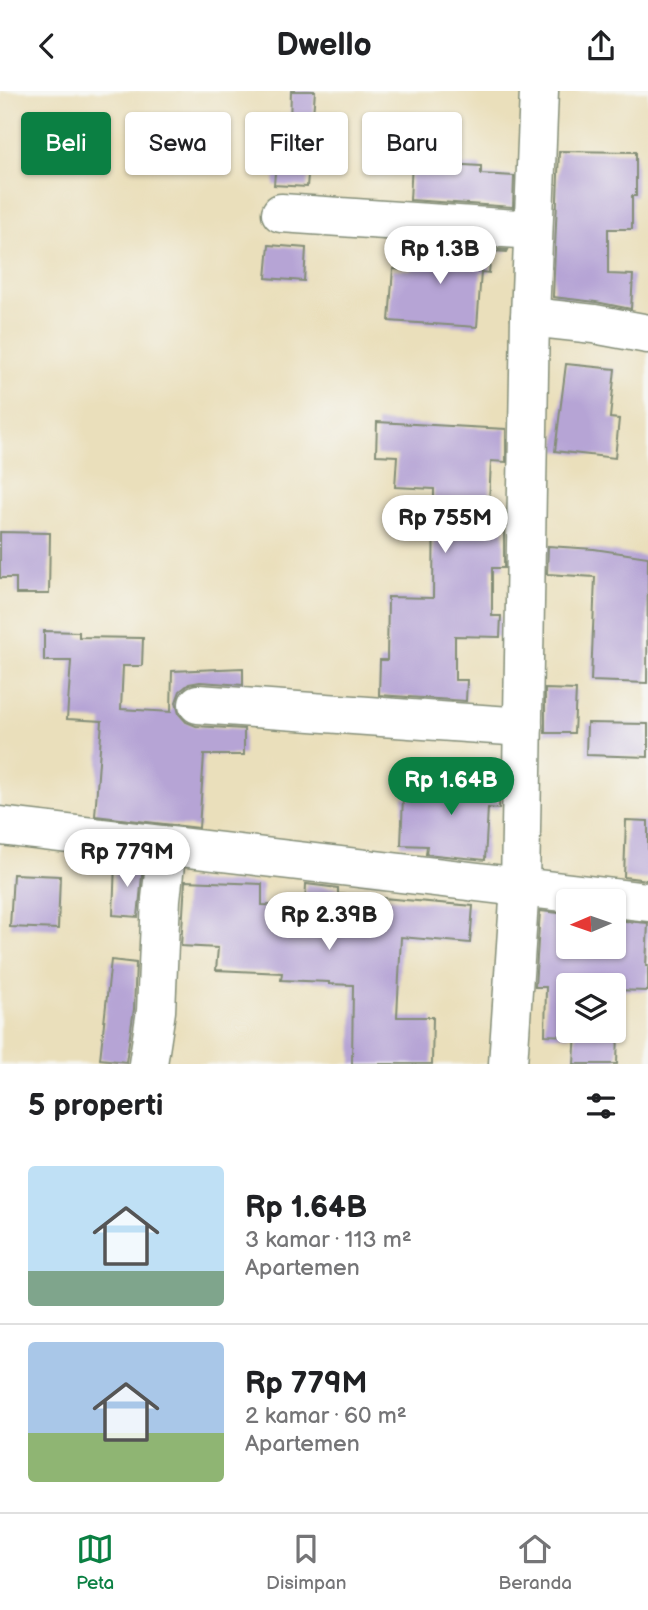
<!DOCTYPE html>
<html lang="id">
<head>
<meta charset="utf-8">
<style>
  body { margin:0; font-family:"Balsamiq Sans",sans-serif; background:#f2f2f2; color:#202124; height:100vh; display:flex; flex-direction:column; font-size:26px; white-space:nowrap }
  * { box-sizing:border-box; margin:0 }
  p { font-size:23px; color:#757577 }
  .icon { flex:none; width:38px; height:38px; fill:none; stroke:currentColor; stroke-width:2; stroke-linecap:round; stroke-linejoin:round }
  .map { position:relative; height:973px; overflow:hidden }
  .drawer { display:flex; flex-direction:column; background:#fff; flex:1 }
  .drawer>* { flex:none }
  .guide { position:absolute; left:21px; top:21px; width:607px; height:63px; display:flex; gap:14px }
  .needle { width:46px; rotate:268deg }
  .fabs { position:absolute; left:556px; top:798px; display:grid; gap:14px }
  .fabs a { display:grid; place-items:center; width:70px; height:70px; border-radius:7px; background:#fff; box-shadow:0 2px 5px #0004; font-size:35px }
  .price { position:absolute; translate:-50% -60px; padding:0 16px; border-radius:24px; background:#fff; color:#222; font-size:23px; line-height:46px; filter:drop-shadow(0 2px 4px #0008) }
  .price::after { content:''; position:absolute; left:50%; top:42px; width:21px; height:16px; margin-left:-10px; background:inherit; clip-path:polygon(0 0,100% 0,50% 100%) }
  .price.active { background:#0b8043; color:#fff }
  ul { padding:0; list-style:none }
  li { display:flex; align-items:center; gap:21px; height:175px; padding:0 28px }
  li+li { border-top:2px solid #e0e0e0 }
  li span { display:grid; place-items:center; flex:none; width:196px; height:140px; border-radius:7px; color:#555 }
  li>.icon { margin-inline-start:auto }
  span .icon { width:84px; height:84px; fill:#fffc; stroke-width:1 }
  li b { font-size:30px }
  h2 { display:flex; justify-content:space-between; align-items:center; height:84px; padding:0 28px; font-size:30px }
  .chip { padding:0 24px; border-radius:7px; background:#fff; box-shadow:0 2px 5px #0004; font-size:24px; line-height:63px }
  .chip.active { background:#0b8043; color:#fff }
  header { display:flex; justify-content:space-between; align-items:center; height:91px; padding:0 28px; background:#fff; font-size:32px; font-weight:700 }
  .dock { display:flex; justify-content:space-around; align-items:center; height:98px; border-top:2px solid #e0e0e0; background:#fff; font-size:19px; color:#757577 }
  .dock a { display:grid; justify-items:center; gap:4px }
  .dock .active { color:#0b8043 }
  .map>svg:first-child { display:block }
  .building { fill:#b6a4d5 }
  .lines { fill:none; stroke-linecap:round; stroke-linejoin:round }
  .minor-casing { stroke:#848e78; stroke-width:41 }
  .minor { stroke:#fff; stroke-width:38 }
</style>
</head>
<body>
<header><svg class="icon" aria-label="back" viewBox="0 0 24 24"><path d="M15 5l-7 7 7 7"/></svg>Dwello<svg class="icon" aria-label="share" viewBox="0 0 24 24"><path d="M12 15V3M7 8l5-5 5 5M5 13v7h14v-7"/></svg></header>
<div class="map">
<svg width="648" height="973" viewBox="0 0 648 973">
  <rect width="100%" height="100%" fill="#f6f6f2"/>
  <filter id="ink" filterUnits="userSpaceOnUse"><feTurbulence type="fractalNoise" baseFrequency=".0143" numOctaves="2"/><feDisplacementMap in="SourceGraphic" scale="14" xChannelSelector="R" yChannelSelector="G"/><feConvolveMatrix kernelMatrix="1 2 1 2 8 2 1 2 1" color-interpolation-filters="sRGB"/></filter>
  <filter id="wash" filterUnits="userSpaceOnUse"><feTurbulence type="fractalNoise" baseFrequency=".00686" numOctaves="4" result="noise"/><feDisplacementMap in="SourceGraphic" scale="28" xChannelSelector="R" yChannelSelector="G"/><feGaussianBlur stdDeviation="1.57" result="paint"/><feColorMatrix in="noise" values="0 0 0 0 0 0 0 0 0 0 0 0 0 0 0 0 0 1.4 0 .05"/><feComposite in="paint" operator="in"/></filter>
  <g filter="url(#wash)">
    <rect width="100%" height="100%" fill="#eadfbb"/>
    <g id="blocks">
      <g class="building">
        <polygon points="291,0 315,0 307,96 274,94 279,32 290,33"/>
        <polygon points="559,60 636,61 636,105 632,105 632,138 608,138 608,183 633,184 631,218 596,211 553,206"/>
        <polygon points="412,71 481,75 481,83 514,85 513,116 410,109"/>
        <polygon points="415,153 508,159 507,161 491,160 489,182 481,181 477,236 389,230 393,178 413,179"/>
        <polygon points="269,154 306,157 304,190 266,187"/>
        <polygon points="566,273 615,278 610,327 619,328 615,367 555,360"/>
        <polygon points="377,331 506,338 506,371 491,370 488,433 504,433 504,477 492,477 492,525 501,525 500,546 455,545 455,589 467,589 466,610 379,604 380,569 387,569 388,506 433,507 434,398 395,396 397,365 376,364"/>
        <polygon points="0,441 50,442 49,503 16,503 16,487 0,487"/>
        <polygon points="548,455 594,458 648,466 647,592 591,590 595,486 547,483"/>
        <polygon points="44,540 79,541 79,546 143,547 142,575 123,575 121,618 171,621 172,580 243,577 243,594 200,591 189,593 180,600 176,611 179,623 186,631 196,635 244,638 244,664 204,664 199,737 95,725 102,630 67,628 71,570 44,570"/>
        <polygon points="545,598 576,599 574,642 545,642"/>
        <polygon points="587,632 648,633 648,666 586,664"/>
        <polygon points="430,685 500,689 499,718 488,717 485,769 426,763 427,755 401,754 403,706 429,707"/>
        <polygon points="626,729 648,730 648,789 624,786"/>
        <polygon points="115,771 143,774 138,826 113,824"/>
        <polygon points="13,783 60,785 58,838 10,836"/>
        <polygon points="185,790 262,793 262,814 305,815 306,793 338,797 338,803 473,815 470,852 401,846 397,926 433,926 432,973 352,973 353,894 329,893 329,891 281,889 282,882 216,879 218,857 181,855"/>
        <polygon points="540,820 569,823 569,856 614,856 614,829 648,832 646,875 648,875 648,900 614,899 614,894 569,894 569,945 545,944 546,896 535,896"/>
        <polygon points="111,869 136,872 134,918 126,971 100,968"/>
        <polygon points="576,940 618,940 617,973 574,973"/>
      </g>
    </g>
  </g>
  <g filter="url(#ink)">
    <use href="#blocks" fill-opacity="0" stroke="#848e78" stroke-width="2"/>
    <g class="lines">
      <g class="minor-casing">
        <g id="minor">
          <polyline points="281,122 533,139"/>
          <polyline points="530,226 594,233 648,243"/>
          <polyline points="198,613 523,636"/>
          <path d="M0,735c216,27 432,49 648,76"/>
          <polyline points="148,973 156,920 161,808 167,756"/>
          <polyline points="508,973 520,795 530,226 539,0"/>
        </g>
      </g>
      <use href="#minor" class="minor"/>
    </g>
  </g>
</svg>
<div class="fabs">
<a><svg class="needle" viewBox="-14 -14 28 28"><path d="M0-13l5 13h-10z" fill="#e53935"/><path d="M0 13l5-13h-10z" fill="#757577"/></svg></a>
<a><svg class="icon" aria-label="layers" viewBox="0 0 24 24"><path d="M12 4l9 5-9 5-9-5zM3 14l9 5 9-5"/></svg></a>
</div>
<b class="price" style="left:440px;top:195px">Rp 1.3B</b>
<b class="price" style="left:445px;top:464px">Rp 755M</b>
<b class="price active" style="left:451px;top:726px">Rp 1.64B</b>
<b class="price" style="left:127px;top:798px">Rp 779M</b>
<b class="price" style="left:329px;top:861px">Rp 2.39B</b>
<div class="guide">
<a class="chip active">Beli</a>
<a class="chip">Sewa</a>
<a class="chip">Filter</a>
<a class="chip">Baru</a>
</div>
</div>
<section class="drawer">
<h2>5 properti<svg class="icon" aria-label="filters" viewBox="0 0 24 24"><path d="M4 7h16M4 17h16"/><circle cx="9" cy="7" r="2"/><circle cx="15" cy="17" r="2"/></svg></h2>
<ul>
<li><span style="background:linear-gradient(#bfe0f5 75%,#7fa58c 0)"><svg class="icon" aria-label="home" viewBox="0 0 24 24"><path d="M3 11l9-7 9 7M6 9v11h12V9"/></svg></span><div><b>Rp 1.64B</b><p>3 kamar · 113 m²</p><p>Apartemen</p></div></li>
<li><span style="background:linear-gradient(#a9c7e8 65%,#8fb573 0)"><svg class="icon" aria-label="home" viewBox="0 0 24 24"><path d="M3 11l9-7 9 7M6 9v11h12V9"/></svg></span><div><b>Rp 779M</b><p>2 kamar · 60 m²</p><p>Apartemen</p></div></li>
</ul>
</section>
<nav class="dock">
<a class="active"><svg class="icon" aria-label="map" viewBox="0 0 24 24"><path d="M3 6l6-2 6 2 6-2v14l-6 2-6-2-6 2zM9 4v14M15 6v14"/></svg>Peta</a>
<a><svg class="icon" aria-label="saved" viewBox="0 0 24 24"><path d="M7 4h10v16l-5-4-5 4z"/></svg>Disimpan</a>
<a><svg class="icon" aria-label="home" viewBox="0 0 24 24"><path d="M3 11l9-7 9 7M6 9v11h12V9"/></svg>Beranda</a>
</nav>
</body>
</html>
